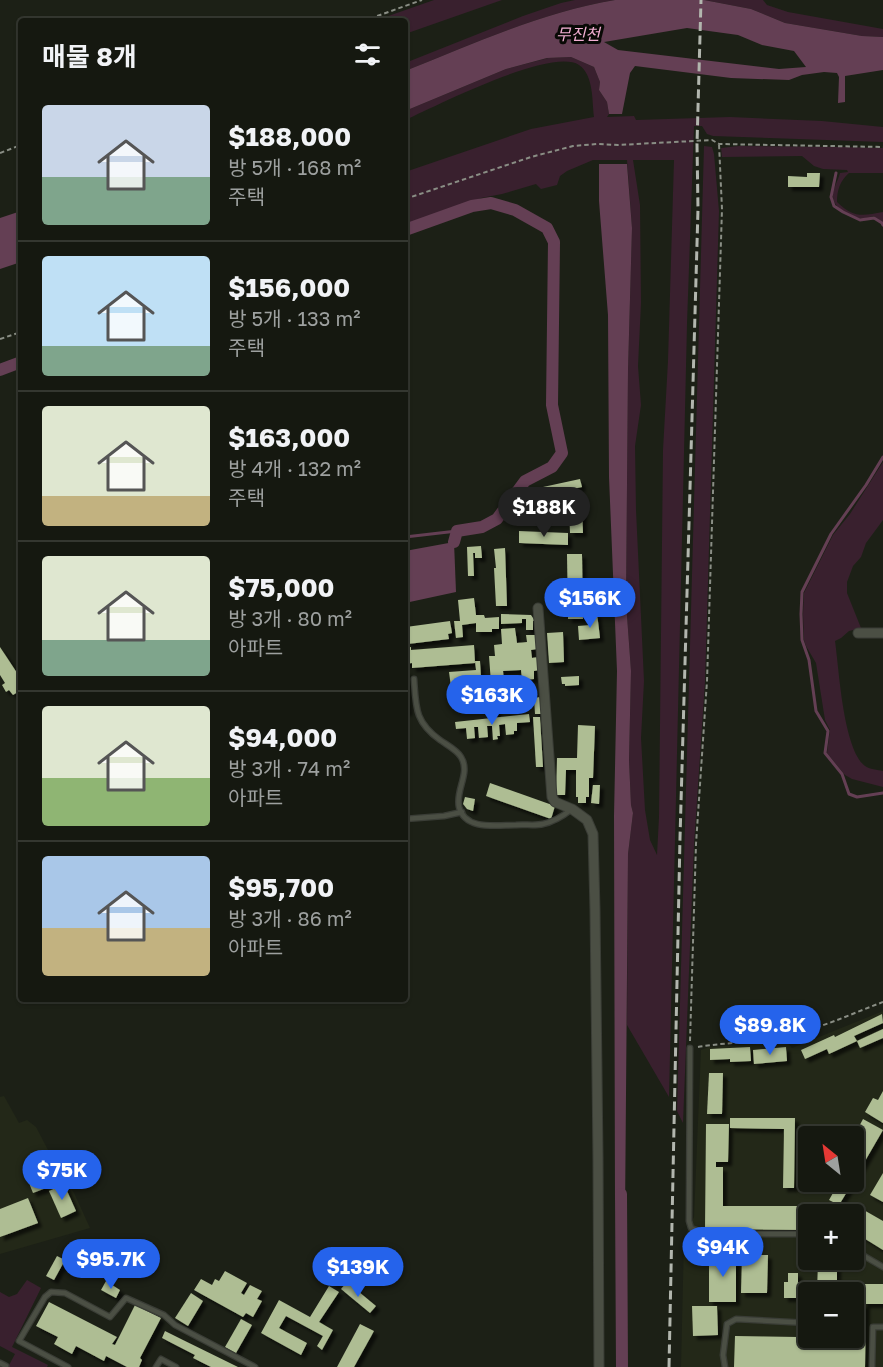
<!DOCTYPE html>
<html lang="ko">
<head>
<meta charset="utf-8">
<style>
  body { margin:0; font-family:"Golos Text","Noto Sans KR",sans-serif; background:#22251e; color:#f1f3f6; height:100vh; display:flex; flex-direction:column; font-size:22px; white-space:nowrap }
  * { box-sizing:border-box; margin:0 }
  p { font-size:20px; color:#9da09f }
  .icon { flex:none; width:33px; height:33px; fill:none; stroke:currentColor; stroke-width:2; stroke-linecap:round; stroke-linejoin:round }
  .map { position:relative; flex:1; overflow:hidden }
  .panel { position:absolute; left:18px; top:18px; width:390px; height:984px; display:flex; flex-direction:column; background:#151810; border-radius:6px; box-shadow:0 2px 4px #0004,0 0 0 2px #343730 }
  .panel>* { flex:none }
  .needle { width:39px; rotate:330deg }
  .tools { position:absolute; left:798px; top:1126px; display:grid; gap:12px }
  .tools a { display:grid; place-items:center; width:66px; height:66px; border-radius:6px; background:#151810; box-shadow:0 2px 4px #0004,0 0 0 2px #343730; font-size:30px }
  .price { position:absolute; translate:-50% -51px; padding:0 14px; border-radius:21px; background:#2563eb; color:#fff; font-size:20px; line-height:39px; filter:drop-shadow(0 2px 3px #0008) }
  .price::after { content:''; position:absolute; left:50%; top:36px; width:18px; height:14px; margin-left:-9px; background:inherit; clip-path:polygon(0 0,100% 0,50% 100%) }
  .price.current { background:#222; color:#fff }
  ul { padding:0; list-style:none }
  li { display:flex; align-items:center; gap:18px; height:150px; padding:0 24px }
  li+li { border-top:2px solid #343730 }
  li span { display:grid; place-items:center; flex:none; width:168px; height:120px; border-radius:6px; color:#555 }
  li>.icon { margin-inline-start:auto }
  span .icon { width:72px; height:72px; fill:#fffc; stroke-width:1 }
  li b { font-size:26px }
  h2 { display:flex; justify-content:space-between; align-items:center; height:72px; padding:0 24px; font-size:26px }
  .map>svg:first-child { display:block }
  .built { fill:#232818; fill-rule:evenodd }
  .green { fill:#39202e; fill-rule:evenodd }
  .water { fill:#643f54; fill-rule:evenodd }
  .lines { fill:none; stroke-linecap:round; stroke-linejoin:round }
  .stream { stroke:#643f54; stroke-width:3 }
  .canal { stroke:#643f54; stroke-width:12 }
  .building { fill:#aebd93; filter:url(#shadow) }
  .lane-casing { stroke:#3a3d36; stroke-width:7 }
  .street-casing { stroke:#3a3d36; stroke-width:11 }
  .path { stroke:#8a8e85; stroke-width:2; stroke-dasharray:4.5 3; stroke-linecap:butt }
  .lane { stroke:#4b4f44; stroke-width:4.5 }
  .street { stroke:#4b4f44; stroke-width:9 }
  .rail { stroke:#b2b6ae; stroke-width:3; stroke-dasharray:9 4.5; stroke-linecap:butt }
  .labels { text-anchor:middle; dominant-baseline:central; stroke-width:6; stroke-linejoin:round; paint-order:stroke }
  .water-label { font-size:16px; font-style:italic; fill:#f2afd3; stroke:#080905 }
</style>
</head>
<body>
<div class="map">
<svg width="883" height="1367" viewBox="0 0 883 1367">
  <defs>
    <filter id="shadow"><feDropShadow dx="4" dy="4" stdDeviation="1.5" flood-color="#0009"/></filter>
  </defs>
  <rect width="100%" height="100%" fill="#1c2016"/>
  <g class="built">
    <path d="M883,1011v356h-202l3,-129 10,-21 7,-167 8,-3 78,-5 5,6zM808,1137h46v45h-46zM808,1215h46v45h-46zM808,1293h46v45h-46z"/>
    <polygon points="4,1096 19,1123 27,1120 36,1127 58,1169 74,1193 90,1228 0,1254 0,1097"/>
  </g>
  <g class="green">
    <polygon points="434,0 502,0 405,34 405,21 374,21"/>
    <path d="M575,0h40c-73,12 -141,44 -210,71v-8l118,-47 38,-13z"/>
    <polygon points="704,0 763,0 767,5 788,12 883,29 883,37 862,36 785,23 751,9"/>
    <path d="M571,57l23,10 6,15 -1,8 8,12 2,12 -2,3 27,-1 2,4 94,-3 92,4 61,6v15l-170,-6 -6,-2 -5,-8h-8l-7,198 -18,773 -42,-72 1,-171 5,-41 -2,-8 -2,-45 2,-89 -5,-69 2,-232 4,-142 -5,-68h-34l-26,11 -7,5 -3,9 -16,4 -5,-5 -34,10 -21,4 -61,23 -15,4v-53l126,-43 63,-12c-2,-15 0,-42 -15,-52 -28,-18 -143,41 -174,55v-9l101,-42 42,-11zM633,160h41l-6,201 -5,89 -4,367 -2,38 -7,-15 -5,-30 -4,-72 3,-57 -8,-171 -1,-64 6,-41 -3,-39 3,-63 -1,-98z"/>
    <polygon points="704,146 712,147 714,154 719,211 705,682 694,845 683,1123 677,1111"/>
    <path d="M739,146l103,1 41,1v25h-34c-9,8 -12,17 -12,29 16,16 25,14 46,10v11l-9,-7c-4,1 -10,3 -15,2 -9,-2 -25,-9 -26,-21 -1,-7 5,-16 7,-24l8,-1 -1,-2 -24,-1 -9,-3 -12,-10 -80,1 -1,-9z"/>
    <path d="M883,462v58l-17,23 -5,14 -8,9 -6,16v11l14,35 -12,3 -8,7 -6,3c4,27 8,108 30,125 4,3 13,4 18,5v16l-31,-8 -7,-4 -18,-22 3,-23 -5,-10 -9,-57 -10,-17 -2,-6 -1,-26 1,-21 29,-58 17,-21z"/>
    <polygon points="27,1280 41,1288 12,1347 48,1365 47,1367 8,1367 15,1354 0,1346 0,1292 9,1297 17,1294"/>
  </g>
  <g class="water">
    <path d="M615,0h89l47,9 34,14 77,13 21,1v33l-38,6v26l-7,1 1,-26 -2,-4 -13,-1 -22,3 -13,5 -58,-2 -96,-12 -5,7 -8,41h-13l-2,-12 -8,-12 1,-8 -6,-15 -23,-10 -24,1 -41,11 -101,42v-40c69,-27 137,-59 210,-71zM687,28l51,7 24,10 32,6 12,16 -27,2 -161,-19 -14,-8z"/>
    <polygon points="599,164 627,164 632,228 628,370 626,602 631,671 629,760 631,805 633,813 628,854 625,1215 615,1199 614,816 617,671 609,477 608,315 599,201"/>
    <polygon points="21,211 21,262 0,269 0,218"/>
    <polygon points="454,542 456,592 405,603 405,551"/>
  </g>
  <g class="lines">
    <g class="stream">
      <polyline points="836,173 831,197 834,206 843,212 860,220 874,218 882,223 883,225"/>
      <polyline points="883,457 866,485 831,534 802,592 801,614 802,640 809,660 816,711 828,731 825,753 842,774 849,794 857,797 883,793"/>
      <polyline points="405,537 457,531"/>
    </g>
    <g class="canal">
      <polyline points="405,230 472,206 491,203 515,210 547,228 554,242 552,405 562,453 552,467 525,481 497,519 482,527 457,531 454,542"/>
      <polyline points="0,370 21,362"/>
      <polyline points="621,1194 622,1367"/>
    </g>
  </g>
  <g class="building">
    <polygon points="807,173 820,173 819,187 788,187 788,176 807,177"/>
    <polygon points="580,479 582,487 550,494 550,492 544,493 543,487"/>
    <polygon points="569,510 582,510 583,533 570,533"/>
    <polygon points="519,531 568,533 568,545 519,543"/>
    <polygon points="481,546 482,558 475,558 475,553 473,553 474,576 468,576 467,547"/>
    <polygon points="505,548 507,606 496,606 494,568 496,568 494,549"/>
    <polygon points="567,554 582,554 583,619 568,619"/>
    <polygon points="474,598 476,615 484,615 485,618 499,617 499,629 492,629 492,632 476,632 476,623 462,625 463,637 456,638 454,621 460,621 458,600"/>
    <polygon points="597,613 600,638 579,640 578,626 590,625 589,614"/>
    <polygon points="501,614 531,615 535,621 533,621 533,630 526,630 526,619 522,619 522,623 501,624"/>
    <polygon points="450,621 452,633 448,634 449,639 408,644 406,627"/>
    <polygon points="515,628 517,643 527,642 526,635 536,635 537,649 531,650 532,658 538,657 539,670 534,671 534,679 522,680 521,670 503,671 504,681 491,683 489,656 495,656 494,645 502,644 501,629"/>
    <polygon points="563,632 564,662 549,663 547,633"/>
    <polygon points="474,645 475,663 412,668 412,663 405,664 405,648 411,647 411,650"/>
    <polygon points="0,647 21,679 21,690 13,695 9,690 6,692 2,685 5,683 0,675"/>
    <polygon points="475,661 480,661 483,708 472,709 470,685 451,687 449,672 476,670"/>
    <polygon points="405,671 407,671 408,712 405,712"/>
    <polygon points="579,676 579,685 565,686 565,684 562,684 561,677"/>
    <polygon points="507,682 507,688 494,689 495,692 509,691 510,700 495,701 498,714 488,715 487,704 489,704 488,698 486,698 485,691 490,690 489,684"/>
    <polygon points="540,697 542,714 535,714 534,698"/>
    <polygon points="529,714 530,722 517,723 517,731 514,731 514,734 506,735 505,724 499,725 500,736 497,736 498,739 493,740 492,726 487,726 488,737 479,738 478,727 474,727 475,738 467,739 466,728 456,729 455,722"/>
    <polygon points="533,717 540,717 543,767 536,767"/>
    <polygon points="578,725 595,726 593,778 589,778 589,797 586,797 586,803 578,803 578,797 576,797 576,770 566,770 565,795 556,795 557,758 577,758"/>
    <polygon points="490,783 555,806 551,819 486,796"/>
    <polygon points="593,785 600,785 599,804 591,803"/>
    <polygon points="465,797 475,799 473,811 467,809 463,804"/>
    <polygon points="882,1014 883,1023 854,1036 857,1041 829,1054 827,1049 805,1059 801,1050 834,1035 835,1037"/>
    <polygon points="883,1029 883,1038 860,1048 857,1041"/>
    <polygon points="750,1047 751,1061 730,1062 730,1059 710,1060 710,1049"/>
    <polygon points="786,1047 787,1061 754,1064 753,1050"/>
    <polygon points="709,1073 723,1073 722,1114 707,1114"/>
    <polygon points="883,1091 883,1123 865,1112 873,1098 878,1100"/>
    <polygon points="730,1118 795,1118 794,1188 783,1188 784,1129 730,1128"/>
    <polygon points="863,1119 883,1130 854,1180 854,1136"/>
    <polygon points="706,1124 729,1124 728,1162 716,1162 716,1167 723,1167 723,1206 807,1206 807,1230 705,1229"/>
    <polygon points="55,1172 58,1178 44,1183 46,1188 33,1193 29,1183"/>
    <polygon points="883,1173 883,1202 870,1195"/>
    <polygon points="833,1182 853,1182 839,1205 829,1200 833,1193 828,1190"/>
    <polygon points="64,1184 76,1211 61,1218 49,1191"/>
    <polygon points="28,1198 38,1223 0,1237 0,1209"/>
    <polygon points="862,1209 883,1221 883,1250 854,1232 854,1224"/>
    <rect x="709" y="1253" width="27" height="49"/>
    <polygon points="742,1255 768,1255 767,1293 741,1293"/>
    <polygon points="57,1256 65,1260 54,1280 46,1276"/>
    <polygon points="344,1257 361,1273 356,1279 345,1271 335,1285 327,1279"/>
    <polygon points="818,1260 827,1260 827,1267 837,1267 837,1293 817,1293"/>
    <polygon points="225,1271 247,1283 241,1293 244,1295 250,1285 262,1291 257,1299 262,1301 253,1317 246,1313 243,1317 194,1290 201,1279 212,1285 215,1279 219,1281"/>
    <polygon points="788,1273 798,1273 798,1282 809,1282 808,1298 784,1298 784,1282 788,1282"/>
    <polygon points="106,1281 120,1290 116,1298 101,1290"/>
    <polygon points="347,1282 376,1306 370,1313 341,1289"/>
    <polygon points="863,1284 883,1284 883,1304 866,1304 865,1367 734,1367 735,1336 858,1338 858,1304 863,1304"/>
    <polygon points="329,1286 339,1292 319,1322 333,1330 322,1350 317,1346 323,1336 286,1316 279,1328 307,1343 301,1355 261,1333 279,1300 310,1317"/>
    <polygon points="191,1293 203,1301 188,1326 175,1318"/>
    <polygon points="49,1302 117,1337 112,1344 115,1345 135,1305 161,1318 140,1358 142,1360 139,1367 127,1367 106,1356 104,1361 76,1346 72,1354 54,1344 58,1337 36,1326"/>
    <polygon points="692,1306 717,1306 718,1335 693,1336"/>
    <polygon points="241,1319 252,1325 236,1353 225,1347"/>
    <polygon points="360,1324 374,1331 354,1367 337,1367"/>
    <polygon points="165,1331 183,1340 238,1367 211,1367 193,1358 195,1355 162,1338"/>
  </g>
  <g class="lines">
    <g class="lane-casing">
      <g id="lane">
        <path d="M414,679c2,29 1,43 26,61 7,5 17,10 21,17 10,16 -6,33 -2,50 6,24 38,18 57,18 8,-1 19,1 27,-1 11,-2 20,-8 29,-15"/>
        <polyline points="405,819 444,816 462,812"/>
        <polyline points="690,1048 689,1221 691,1228 707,1234 808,1234"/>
        <polyline points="813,1210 815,1215"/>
        <polyline points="854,1250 883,1267"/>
        <polyline points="0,1363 6,1366"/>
        <polyline points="68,1367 19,1341 45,1297 51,1292 65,1293 110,1317 126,1298 164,1315 175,1325 255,1367"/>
        <polyline points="156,1367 161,1359 176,1367"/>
        <polyline points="725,1367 723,1355 727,1324 736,1319 808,1323"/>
        <polyline points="872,1367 873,1327 883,1327"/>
      </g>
    </g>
    <g class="street-casing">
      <g id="street">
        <polyline points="538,608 552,797 555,802 572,809 587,820 593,834 595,910 598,1157 599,1367"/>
        <polyline points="858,633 883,633"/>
      </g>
    </g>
    <g class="path">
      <polyline points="363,21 422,0"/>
      <polyline points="0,153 21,145"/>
      <polyline points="405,199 531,157 573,146 597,144 618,145 712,140 719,144 883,147"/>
      <polyline points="0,339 21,332"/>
      <polyline points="690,1041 696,844 707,681 722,209 719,144"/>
      <path d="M698,1047c29,-5 59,-4 88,-11 33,-7 65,-22 97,-34"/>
    </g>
    <use href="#lane" class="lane"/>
    <use href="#street" class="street"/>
    <polyline class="rail" points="669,1367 680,838 698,209 697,144 701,0"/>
  </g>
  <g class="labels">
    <g class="water-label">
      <text x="578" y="34">무진천</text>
    </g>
  </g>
</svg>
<div class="tools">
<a><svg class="needle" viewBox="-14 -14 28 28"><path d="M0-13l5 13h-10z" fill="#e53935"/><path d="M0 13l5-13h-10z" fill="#9da09f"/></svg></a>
<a>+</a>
<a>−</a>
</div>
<b class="price current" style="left:544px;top:538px">$188K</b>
<b class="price" style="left:590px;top:629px">$156K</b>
<b class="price" style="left:492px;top:726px">$163K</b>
<b class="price" style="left:770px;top:1056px">$89.8K</b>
<b class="price" style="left:62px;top:1201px">$75K</b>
<b class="price" style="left:723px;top:1278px">$94K</b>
<b class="price" style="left:111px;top:1290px">$95.7K</b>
<b class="price" style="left:358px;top:1298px">$139K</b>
<section class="panel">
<h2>매물 8개<svg class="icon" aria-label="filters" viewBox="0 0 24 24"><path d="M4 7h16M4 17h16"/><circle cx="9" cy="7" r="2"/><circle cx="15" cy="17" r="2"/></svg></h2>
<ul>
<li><span style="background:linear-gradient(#c9d6e8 60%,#7fa58c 0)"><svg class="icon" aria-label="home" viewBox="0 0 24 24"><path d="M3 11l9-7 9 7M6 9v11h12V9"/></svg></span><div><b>$188,000</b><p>방 5개 · 168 m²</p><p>주택</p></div></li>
<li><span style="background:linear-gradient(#bfe0f5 75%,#7fa58c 0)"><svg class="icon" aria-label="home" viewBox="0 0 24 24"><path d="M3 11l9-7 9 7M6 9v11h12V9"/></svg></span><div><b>$156,000</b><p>방 5개 · 133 m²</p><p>주택</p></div></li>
<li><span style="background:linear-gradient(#dfe7d0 75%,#c2b280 0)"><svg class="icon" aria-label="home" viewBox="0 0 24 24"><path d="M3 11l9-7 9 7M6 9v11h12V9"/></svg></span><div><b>$163,000</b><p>방 4개 · 132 m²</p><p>주택</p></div></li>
<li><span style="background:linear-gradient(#dfe7d0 70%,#7fa58c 0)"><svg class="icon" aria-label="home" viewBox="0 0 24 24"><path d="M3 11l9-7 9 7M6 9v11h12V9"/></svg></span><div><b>$75,000</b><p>방 3개 · 80 m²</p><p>아파트</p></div></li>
<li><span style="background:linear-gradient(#dfe7d0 60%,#8fb573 0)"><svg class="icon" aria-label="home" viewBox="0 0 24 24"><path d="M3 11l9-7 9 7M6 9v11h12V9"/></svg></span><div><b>$94,000</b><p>방 3개 · 74 m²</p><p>아파트</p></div></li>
<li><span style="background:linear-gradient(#a9c7e8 60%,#c2b280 0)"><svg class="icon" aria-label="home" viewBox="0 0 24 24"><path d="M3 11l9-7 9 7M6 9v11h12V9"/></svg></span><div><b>$95,700</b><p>방 3개 · 86 m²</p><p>아파트</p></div></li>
</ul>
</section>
</div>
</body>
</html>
